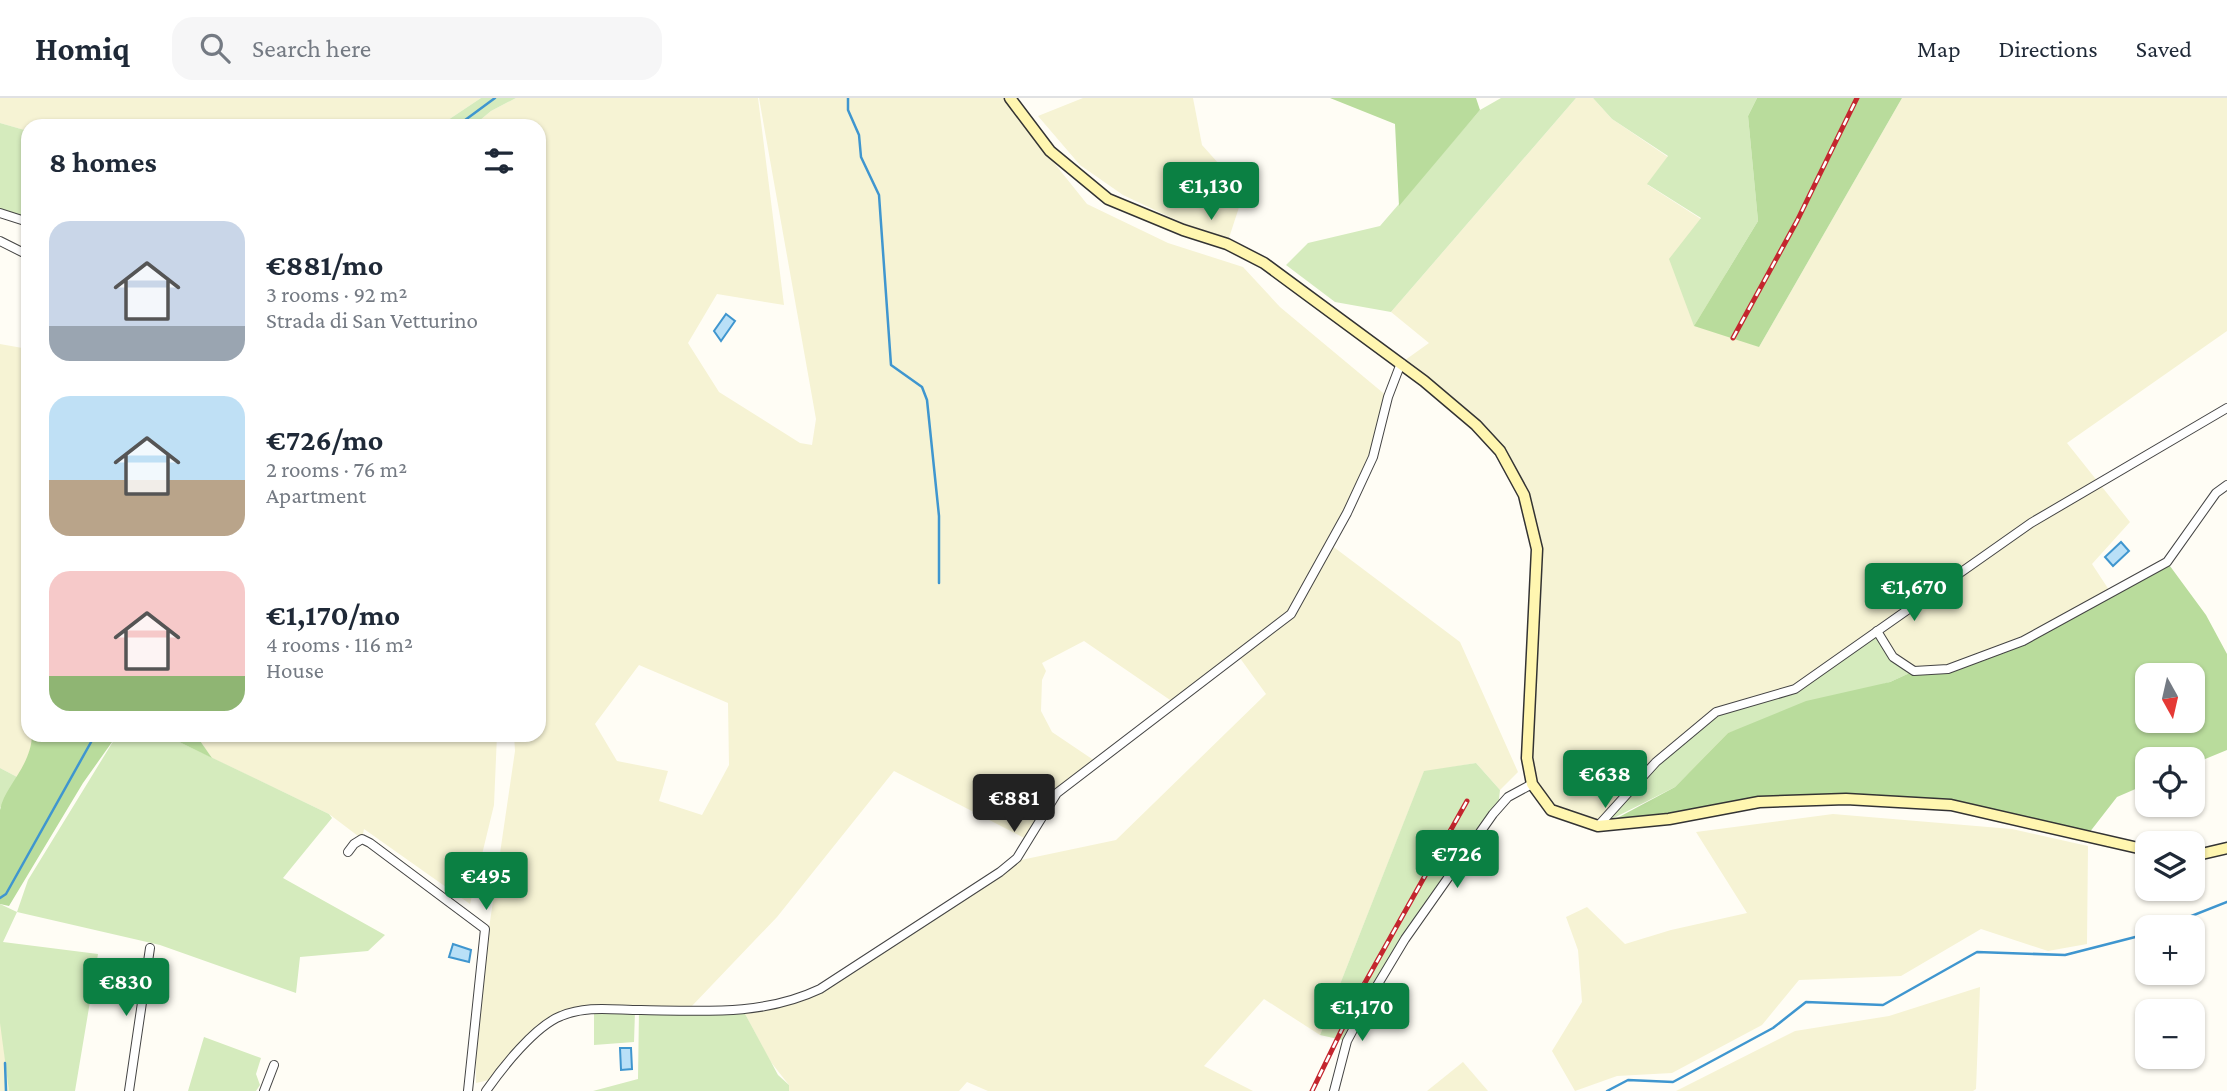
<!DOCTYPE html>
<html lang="en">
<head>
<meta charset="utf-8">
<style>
  body { margin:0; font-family:"Crimson Pro",serif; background:#f6f6f7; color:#1f2937; height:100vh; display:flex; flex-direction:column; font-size:26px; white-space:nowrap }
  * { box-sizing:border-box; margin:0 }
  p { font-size:23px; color:#747a83 }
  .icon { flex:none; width:38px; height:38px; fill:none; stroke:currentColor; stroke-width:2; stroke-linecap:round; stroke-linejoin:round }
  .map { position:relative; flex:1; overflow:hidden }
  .side { position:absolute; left:21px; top:21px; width:525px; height:623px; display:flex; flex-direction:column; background:#fff; border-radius:21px; box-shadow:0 2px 5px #0004 }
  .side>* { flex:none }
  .needle { width:46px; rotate:172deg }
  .tools { position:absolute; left:2135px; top:565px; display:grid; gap:14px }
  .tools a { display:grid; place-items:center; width:70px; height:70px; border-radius:14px; background:#fff; box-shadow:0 2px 5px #0004; font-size:35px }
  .price { position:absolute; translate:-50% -60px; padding:0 16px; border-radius:7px; background:#0b8043; color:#fff; font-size:23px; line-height:46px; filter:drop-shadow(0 2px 4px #0008) }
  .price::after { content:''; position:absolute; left:50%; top:42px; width:21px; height:16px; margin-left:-10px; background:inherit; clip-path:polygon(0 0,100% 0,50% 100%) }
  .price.on { background:#222; color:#fff }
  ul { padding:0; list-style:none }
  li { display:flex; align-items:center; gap:21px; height:175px; padding:0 28px }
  li span { display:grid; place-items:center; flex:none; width:196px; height:140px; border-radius:21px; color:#555 }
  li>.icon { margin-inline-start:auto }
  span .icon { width:84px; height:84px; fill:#fffc; stroke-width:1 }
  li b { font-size:30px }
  h2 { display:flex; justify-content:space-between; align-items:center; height:84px; padding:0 28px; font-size:30px }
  header { display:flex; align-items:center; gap:42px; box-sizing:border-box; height:98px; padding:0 35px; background:#fff; border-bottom:2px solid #e0e1e3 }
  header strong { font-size:33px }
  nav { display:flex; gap:38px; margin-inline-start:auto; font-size:24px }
  .search { width:490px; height:63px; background:#f6f6f7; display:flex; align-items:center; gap:18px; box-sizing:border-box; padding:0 24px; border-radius:21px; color:#747a83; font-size:26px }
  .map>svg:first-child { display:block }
  .farmland { fill:#f6f3d4; fill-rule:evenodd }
  .green { fill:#d5ebbd }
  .forest { fill:#b9dc9c; fill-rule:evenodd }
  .water { fill:#b9e0f7; stroke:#3f96cf; stroke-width:2 }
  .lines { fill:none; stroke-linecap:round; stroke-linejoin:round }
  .stream { stroke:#3f96cf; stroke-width:2.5 }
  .street-casing { stroke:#444; stroke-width:10 }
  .secondary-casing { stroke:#333; stroke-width:13 }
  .street { stroke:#fff; stroke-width:8 }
  .secondary { stroke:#fff6b0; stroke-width:10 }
  .rail-casing { stroke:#c4262e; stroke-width:5 }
  .rail { stroke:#fff; stroke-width:2.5; stroke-dasharray:8; stroke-linecap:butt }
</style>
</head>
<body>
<header>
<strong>Homiq</strong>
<div class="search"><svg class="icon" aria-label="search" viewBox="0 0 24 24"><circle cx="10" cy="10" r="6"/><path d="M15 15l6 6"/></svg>Search here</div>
<nav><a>Map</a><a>Directions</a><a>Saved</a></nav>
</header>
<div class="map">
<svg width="2227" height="993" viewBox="0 0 2227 993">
  <rect width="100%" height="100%" fill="#fffdf5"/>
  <g class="farmland">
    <polygon points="0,0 481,0 439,28 28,28 28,33 0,25"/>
    <path d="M516,0h242l26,207 -67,-11 -29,49 31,49 81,51 12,2 4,-26 -57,-321h251l40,53 5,13 32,40 81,39 75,24 37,40 108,90 -15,60 -42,88 129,97 58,130 -18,18 -24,-27 -52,9 -104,263 -56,-36 -60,67 49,25h-265l-21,-9 -8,9h-170v-6l-19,-24 -27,-51 16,2 61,-20 201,-132 95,-20 150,-146 -29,-40 -64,48 -89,-61 -42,22 4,8 -4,9 -1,31 11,21 43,29 -38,32 -29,47 -134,-69 -117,146 -86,90 -52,3 -45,-2 -52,19 -48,52 -18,4 -1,-59 40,-273 -1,-16h25v-609h-66l18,-15zM639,567l89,38 1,62 -27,50 -43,-14 9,-30 -51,-10 -22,-37z"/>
    <polygon points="1083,0 1193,0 1202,47 1244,94 1227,146 1123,97 1080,67 1038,18"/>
    <polygon points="1576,0 1593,0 1612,21 1668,59 1648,87 1701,121 1759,249 1902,0 2227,0 2227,233 2067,345 2130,424 2092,466 2111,495 2023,543 1952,569 1914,573 1893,559 1598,728 1551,712 1532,686 1527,660 1537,451 1519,388 1500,353 1401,265 1429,245 1391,214"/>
    <polygon points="0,246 28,251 28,637 32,637 32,648 19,680 0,670"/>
    <polygon points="196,637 497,637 494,707 470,806 364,731 362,741 329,716 212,660"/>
    <polygon points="1833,716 2012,731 2088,748 2087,846 2048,853 1981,831 1901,878 1799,882 1762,927 1672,975 1617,978 1575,993 1552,953 1582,904 1578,852 1566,819 1587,809 1625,846 1671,832 1747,815 1696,734"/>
    <polygon points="1980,889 1976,991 1973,993 1676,993 1795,933 1889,918"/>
    <polygon points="0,925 1,925 9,993 0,993"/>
    <polygon points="1463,964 1488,993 1427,993"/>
  </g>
  <g class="green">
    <polygon points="481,0 516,0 491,13 473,28 439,28"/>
    <polygon points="1501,0 1576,0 1391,214 1335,204 1286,167 1308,145 1380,128 1480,12"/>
    <polygon points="1593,0 1757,0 1748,18 1758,123 1694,228 1669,161 1701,120 1647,86 1668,58 1612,21"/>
    <polygon points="0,25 28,33 28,123 0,115"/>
    <polygon points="1877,533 1893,559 1914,573 1890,584 1728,635 1675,689 1598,728 1656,664 1716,614 1795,591"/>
    <polygon points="117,637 165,637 329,716 332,720 283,780 385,837 368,853 300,859 296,895 160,847 17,814 3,844 98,856 75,993 9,993 0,925 0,806 17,814 28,782"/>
    <polygon points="1476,665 1500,692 1498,710 1405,841 1347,943 1320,937 1424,673"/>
    <polygon points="0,670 19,680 0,710"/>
    <polygon points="594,910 635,912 634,944 594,947"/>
    <polygon points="639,912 743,912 778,977 789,987 789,993 593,993 638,981"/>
    <polygon points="204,939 261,960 256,976 260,987 256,993 188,993"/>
  </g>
  <g class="forest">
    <polygon points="1330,0 1476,0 1480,12 1399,108 1395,26"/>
    <polygon points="1757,0 1902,0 1759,249 1694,228 1758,123 1748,18"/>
    <path d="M2167,464l39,53 21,39v96l-34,14v-4h-46v24l-30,13 -28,36 -138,-28 -192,-3 -153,22 69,-37 53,-54 78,-32 84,-19 24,-11 34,-2 75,-28zM2147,578h46v45h-46z"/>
    <path d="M32,637h85l-34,48 -74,123 -9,-2c0,-30 0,-65 0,-94 4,-23 31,-43 32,-75z"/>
    <polygon points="165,637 196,637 212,660"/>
  </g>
  <g class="water">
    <polygon points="726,216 735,223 721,243 714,233"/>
    <polygon points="2121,444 2129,453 2113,468 2105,459"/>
    <polygon points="453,846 471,852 469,864 449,859"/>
    <polygon points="620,950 631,950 632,971 621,972"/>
  </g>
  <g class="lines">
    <g class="stream">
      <polyline points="848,0 848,12 859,37 861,59 879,97 891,267 922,289 927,302 939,418 939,485"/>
      <polyline points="457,28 495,0"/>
      <polyline points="0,800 6,796 95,637"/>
      <polyline points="2161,830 2227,804"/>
      <polyline points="5,965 6,993"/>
      <polyline points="1607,993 1628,982 1673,984 1773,930 1806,904 1883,907 1977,854 2065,857 2147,836"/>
    </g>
    <g class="street-casing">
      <g id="street">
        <polyline points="0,115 28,124"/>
        <polyline points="0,143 28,157"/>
        <polyline points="1877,533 1893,559 1914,573 1948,571 2023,543 2167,464 2216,395 2227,387"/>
        <polyline points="1598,728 1656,664 1716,614 1795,591 2031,425 2227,310"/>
        <polyline points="348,754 354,746 362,741 370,745 485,831 468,993"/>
        <polyline points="129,993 150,850"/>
        <polyline points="264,993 274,967"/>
        <path d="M486,993c16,-23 49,-65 75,-75 26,-11 53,-6 80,-6 62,1 122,6 179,-21l180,-117 17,-14 40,-65 234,-179 56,-101 26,-56 15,-60 13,-34"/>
        <polyline points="1334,993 1347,943 1375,891 1405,841 1493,716 1508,699 1532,686"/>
      </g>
    </g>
    <g class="secondary-casing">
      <g id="secondary">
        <polyline points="1010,0 1050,53 1108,101 1183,132 1227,146 1264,165 1424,283 1476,327 1500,353 1524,397 1537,451 1527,660 1532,686 1551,712 1598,728 1669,721 1759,704 1846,701 1951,707 2147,752"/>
        <polyline points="2193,758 2227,750"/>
      </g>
    </g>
    <use href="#street" class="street"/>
    <use href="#secondary" class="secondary"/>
    <g class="rail-casing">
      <g id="rail">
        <polyline points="1733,240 1797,123 1857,0"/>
        <polyline points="1312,993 1362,890 1467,703"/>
      </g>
    </g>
    <use href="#rail" class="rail"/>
  </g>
</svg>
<div class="tools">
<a><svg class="needle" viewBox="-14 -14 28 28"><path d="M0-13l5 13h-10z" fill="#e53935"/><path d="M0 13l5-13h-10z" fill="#747a83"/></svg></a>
<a><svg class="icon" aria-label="locate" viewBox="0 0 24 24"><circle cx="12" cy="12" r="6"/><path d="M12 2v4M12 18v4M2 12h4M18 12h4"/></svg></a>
<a><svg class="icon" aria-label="layers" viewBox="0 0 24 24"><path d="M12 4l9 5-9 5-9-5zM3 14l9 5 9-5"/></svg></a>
<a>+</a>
<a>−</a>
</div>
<b class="price" style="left:1211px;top:124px">€1,130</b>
<b class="price" style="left:1914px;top:525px">€1,670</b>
<b class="price" style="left:1605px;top:712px">€638</b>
<b class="price on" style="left:1014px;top:736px">€881</b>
<b class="price" style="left:1457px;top:792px">€726</b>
<b class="price" style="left:486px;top:814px">€495</b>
<b class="price" style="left:126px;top:920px">€830</b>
<b class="price" style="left:1362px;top:945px">€1,170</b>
<section class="side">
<h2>8 homes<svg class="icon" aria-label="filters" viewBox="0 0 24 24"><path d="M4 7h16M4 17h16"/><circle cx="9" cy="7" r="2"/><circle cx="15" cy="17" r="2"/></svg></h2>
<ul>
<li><span style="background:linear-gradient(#c9d6e8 75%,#9aa5b1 0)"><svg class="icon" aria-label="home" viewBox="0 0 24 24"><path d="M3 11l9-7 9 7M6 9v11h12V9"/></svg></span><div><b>€881/mo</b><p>3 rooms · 92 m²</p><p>Strada di San Vetturino</p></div></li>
<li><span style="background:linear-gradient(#bfe0f5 60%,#b9a48a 0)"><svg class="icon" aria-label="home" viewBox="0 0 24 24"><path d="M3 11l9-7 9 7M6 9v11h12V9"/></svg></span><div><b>€726/mo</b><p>2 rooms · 76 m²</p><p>Apartment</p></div></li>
<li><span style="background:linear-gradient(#f6c9c9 75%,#8fb573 0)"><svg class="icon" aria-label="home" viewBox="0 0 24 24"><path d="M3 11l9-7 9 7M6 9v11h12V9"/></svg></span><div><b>€1,170/mo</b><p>4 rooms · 116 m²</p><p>House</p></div></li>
</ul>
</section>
</div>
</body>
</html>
